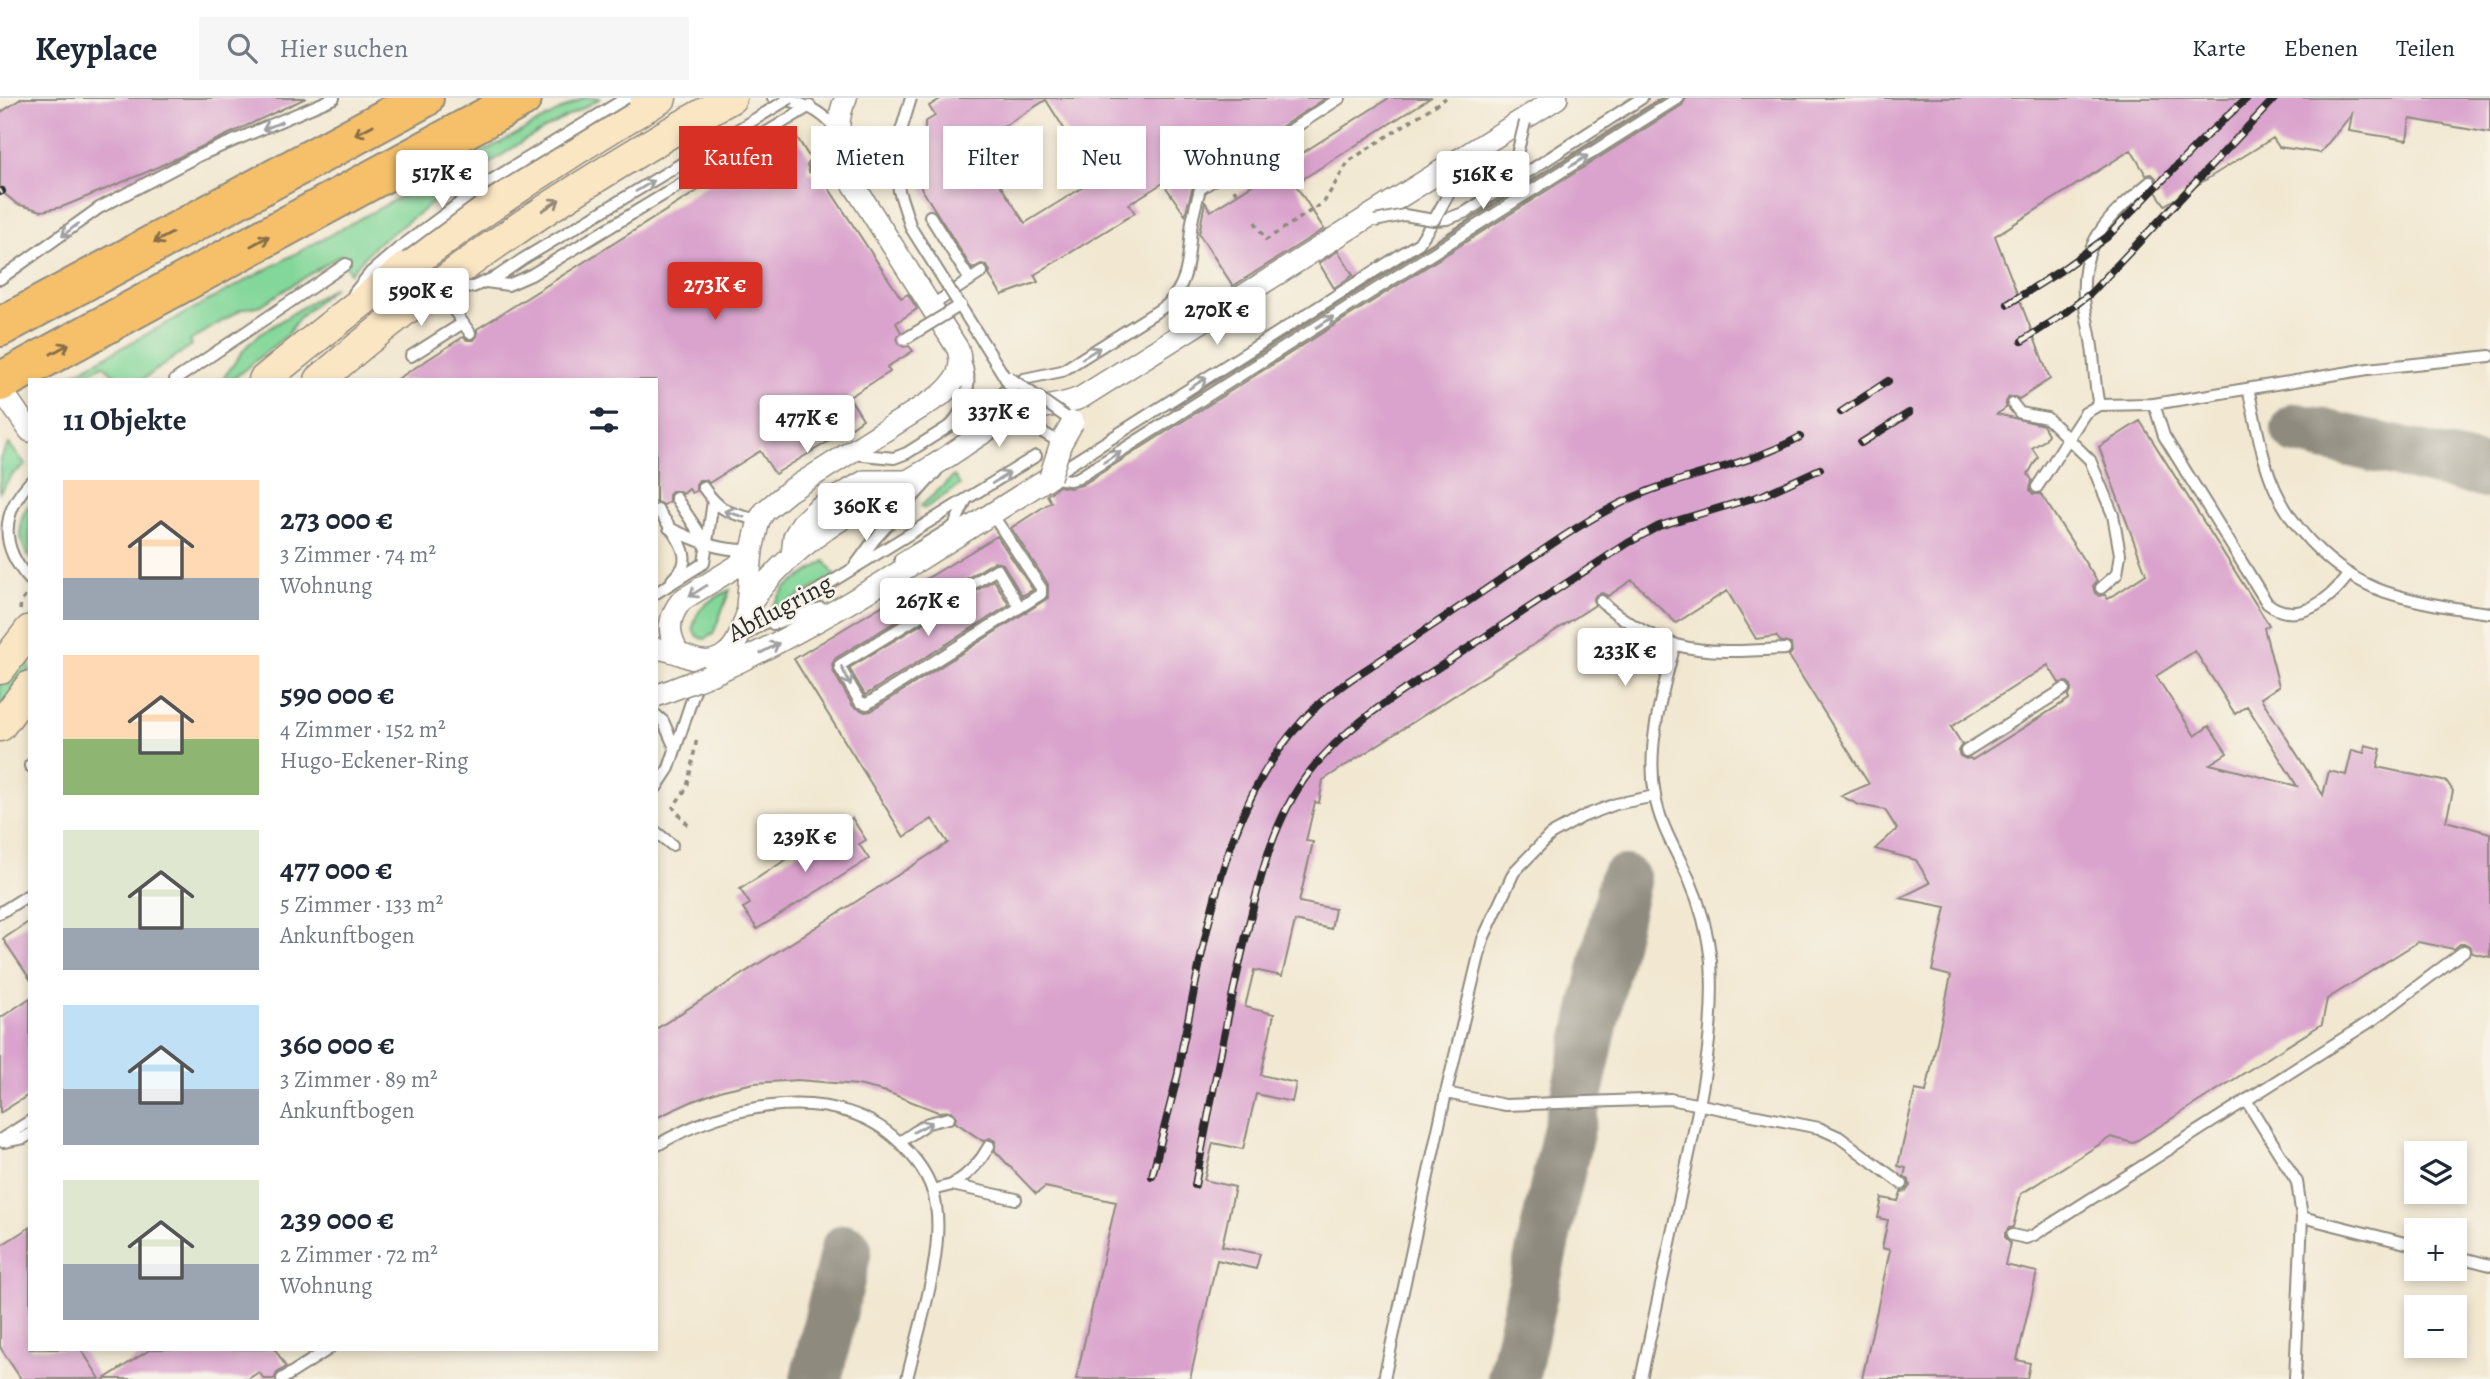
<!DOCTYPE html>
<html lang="de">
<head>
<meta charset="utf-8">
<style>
  body { margin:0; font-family:Alegreya,serif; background:#f6f6f7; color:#1f2937; height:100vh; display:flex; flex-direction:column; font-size:26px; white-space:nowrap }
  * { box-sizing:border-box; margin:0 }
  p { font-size:23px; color:#747a83 }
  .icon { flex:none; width:38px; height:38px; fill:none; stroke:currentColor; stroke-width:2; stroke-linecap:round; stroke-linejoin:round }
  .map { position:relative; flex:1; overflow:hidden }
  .details { position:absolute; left:28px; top:280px; width:630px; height:973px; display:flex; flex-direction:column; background:#fff; border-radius:0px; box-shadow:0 4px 10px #0003 }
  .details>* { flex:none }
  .banner { position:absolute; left:679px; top:28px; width:665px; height:63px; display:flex; gap:14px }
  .controls { position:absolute; left:2404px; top:1043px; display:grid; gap:14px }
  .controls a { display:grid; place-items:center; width:63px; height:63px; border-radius:0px; background:#fff; box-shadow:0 4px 10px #0003; font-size:35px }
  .price { position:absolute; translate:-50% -60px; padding:0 16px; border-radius:7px; background:#fff; color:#222; font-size:23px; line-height:46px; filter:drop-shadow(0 2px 4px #0008) }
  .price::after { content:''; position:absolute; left:50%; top:42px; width:21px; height:16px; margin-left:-10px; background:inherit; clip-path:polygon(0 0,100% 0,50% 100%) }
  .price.on { background:#d93025; color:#fff }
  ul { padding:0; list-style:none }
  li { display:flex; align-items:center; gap:21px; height:175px; padding:0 35px }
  li span { display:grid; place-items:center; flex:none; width:196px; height:140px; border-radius:0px; color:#555 }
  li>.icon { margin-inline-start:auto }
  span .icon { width:84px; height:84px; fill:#fffc; stroke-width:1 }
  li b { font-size:30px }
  h2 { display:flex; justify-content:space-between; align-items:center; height:84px; padding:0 35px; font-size:30px }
  .chip { padding:0 24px; border-radius:0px; background:#fff; box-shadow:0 4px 10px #0003; font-size:24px; line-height:63px }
  .chip.on { background:#d93025; color:#fff }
  header { display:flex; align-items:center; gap:42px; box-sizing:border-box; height:98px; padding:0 35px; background:#fff; border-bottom:2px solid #e0e1e3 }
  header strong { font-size:33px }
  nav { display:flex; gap:38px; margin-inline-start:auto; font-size:24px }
  .search { width:490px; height:63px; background:#f6f6f7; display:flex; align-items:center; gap:18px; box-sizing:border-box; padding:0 24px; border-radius:0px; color:#747a83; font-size:26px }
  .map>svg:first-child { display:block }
  .green { fill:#83d79a; stroke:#578162; stroke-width:2 }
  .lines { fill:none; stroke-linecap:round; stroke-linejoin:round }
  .taxiway { stroke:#8e8a7e; stroke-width:52 }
  .building { fill:#daa3cd; fill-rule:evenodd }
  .lane-casing { stroke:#8e8a7e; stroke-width:14 }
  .street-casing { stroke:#8e8a7e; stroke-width:24 }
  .secondary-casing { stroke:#8e8a7e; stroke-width:33 }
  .highway-casing { stroke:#8e8a7e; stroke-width:42 }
  .path { stroke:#8e8a7e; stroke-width:3.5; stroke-dasharray:5 5; stroke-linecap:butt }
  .lane { stroke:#fff; stroke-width:10 }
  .street { stroke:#fff; stroke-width:21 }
  .secondary { stroke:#fbe6c4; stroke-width:30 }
  .highway { stroke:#f6c06b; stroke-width:38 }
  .rail-casing { stroke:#2b2b2b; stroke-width:8 }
  .rail { stroke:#f7f3e8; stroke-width:5; stroke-dasharray:16; stroke-linecap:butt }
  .lane-bridge-casing { stroke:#8e8a7e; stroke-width:14; stroke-linecap:butt }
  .street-bridge-casing { stroke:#8e8a7e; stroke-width:24; stroke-linecap:butt }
  .lane-bridge { stroke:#fff; stroke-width:10 }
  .street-bridge { stroke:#fff; stroke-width:21 }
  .oneway { stroke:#a0a0a0 }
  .oneway2 { stroke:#866e48 }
  .oneway3 { stroke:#938878 }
  .labels { text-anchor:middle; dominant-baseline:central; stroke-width:5; stroke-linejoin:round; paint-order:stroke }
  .street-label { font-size:26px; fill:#2b2b2b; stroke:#f7f3e8 }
</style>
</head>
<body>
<header>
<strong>Keyplace</strong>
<div class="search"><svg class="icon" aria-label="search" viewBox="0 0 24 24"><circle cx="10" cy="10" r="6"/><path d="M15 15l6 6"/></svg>Hier suchen</div>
<nav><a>Karte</a><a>Ebenen</a><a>Teilen</a></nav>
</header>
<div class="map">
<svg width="2490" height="1281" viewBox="0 0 2490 1281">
  <rect width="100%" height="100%" fill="#f7f3e8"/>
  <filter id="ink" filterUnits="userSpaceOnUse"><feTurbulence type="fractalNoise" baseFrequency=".0143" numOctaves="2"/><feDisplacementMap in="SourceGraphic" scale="14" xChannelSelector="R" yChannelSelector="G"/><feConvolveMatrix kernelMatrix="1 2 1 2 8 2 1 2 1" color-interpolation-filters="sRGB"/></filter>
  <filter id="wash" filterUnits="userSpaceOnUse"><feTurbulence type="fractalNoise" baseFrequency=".00686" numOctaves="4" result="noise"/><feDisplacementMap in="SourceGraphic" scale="28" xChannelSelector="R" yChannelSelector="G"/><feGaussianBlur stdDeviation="1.57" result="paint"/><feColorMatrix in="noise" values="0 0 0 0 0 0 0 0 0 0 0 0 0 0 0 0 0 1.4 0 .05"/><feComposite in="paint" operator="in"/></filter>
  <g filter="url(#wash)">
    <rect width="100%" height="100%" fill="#f2e8d2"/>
    <g class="green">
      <polygon points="583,0 601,0 523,43 459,86 374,148 350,175 340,157 261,207 242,211 190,243 192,247 142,282 110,282 116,278 103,267 75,282 62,282"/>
      <polygon points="334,189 299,220 287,237 232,282 222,282 246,249 260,236"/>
      <polygon points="9,346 26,367 13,376 0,394 0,360"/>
      <polygon points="954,378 960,387 924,411 921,408"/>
      <path d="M30,406v55c-11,-15 -14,-41 0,-55z"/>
      <polygon points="825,463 835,478 767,516 785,490"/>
      <path d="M730,492l-17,44 -8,5c-20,-3 -10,-26 1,-35 8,-6 15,-10 24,-14z"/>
      <polygon points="30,546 28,557 30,572 0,609 0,586"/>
    </g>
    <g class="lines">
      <g class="taxiway">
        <polyline points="2297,331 2490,375"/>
        <polyline points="816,1281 846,1152"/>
        <polyline points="1513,1281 1624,783"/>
      </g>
    </g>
    <g id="blocks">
      <g class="building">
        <polygon points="22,0 306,0 147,74 62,109 42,113 17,106 0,92 0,15"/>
        <path d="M942,0h384l-134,86 1,2 -8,29 -22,-32 -34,21 6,9 -101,62 4,7 -36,13 -13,-20 1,-4 -4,-6 -5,-1 -9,5 -64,-102 15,-12 -7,-18 9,-7v-8l10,-6 -6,-10zM1046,2l50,79 -71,44 -51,-78z"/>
        <polygon points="1389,0 1430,0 1295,86 1324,131 1233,188 1199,136 1205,104 1211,113"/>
        <polygon points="1661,0 1663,0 1170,312 1506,98"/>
        <path d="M1686,0h804v35l-80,-14 -3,21 -58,-9 3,-17 -32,39 -41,-6 -6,-9 -108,67 -11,-16 4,-5 -2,-6 -4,-4 -6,1 -15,-25 -136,86 55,143 -31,20 -4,-2h-6l-3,5v6l-9,6 46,11 5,9 -3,6 -13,8 6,9 -10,17 4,6 -2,10 3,4h8l56,87 -4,5 2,7 4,3 6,-1 3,4 38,-25 -47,-127 41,-26 129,204 -5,3 15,58 -18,12 62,97 6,-24 17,4 6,-25 12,3 1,-8 16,4 -4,18 70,15 6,9 -7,30 44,12v124l-18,-4 -1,-6 -5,-3h-6l-6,5 -36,-7 -91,57 -5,25 -189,119 -22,-6 -90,57 -8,33 -4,1 -4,5v5l5,5 -5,22 32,7 -20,88 13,3 -3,16h-165l28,-129 -8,-2 6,-28 -10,-2 4,-20 16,3 3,-9 5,-1 4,-5 -1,-6 -5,-4 2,-8 -8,-2 17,-76 11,2 25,-116 -19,-5 14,-64 -46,-9 30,-15 -14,-23 -41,-11 22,-20 -12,-19 -26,-5 -18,-9 28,-12 -80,-128 3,-4 -1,-8 -11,-3 -4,-5 -20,3 -29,-48 -51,32 -44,-43 -24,16 -6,-3 -6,2 -3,5 2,5 -272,175 -4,23 -4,-1 -9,39 7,1 -14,60 36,7 -4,20 -36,-8 -13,55 -28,-6 -9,37 29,7 -13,61 35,8 -4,19 -36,-8 -13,55 -30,-6 -9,37 31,7 -13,59 38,8 -4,15 -39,-9 -27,119h-114l40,-177 -71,-15 -9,7 -41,-43v-10l-5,-3 -7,3 -28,-19 1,-6 -4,-5 -14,1 -51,-20 -29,-7 -60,-5 -44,3 -31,7 -30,11 -37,17v-89l292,-186 -16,-24 -28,18 -110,-178 203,-123 36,54 -11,6 -19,-32 -9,-2 -158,96 -4,6 1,7 20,35 12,6 6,-1 177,-113v-14l-37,-56 40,-26 -4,-7 12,-9 11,2 12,-3 600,-380zM2195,553l40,63 12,-8 50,80 -87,-22 17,-11 -18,-27 -14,10 -39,-60zM2048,567l11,18 8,-1 4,3v7l-3,4 1,3 -97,61 -2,-2 -4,1 -6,-3 -2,-5 4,-7 -11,-17z"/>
        <polygon points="793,33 811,62 807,67 809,74 822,80 901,200 908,196 917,211 896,225 901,234 897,240 899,246 904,249 909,248 913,253 887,269 890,274 849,299 863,321 852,329 775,376 760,353 709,385 706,382 699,382 696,386 696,393 692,395 689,391 683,396 679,393 672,393 669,397 669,404 664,407 656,404 656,282 396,282 463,239 467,242 474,242 477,238 477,231"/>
        <polygon points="1488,68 1497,84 1476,98 1467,84 1472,82 1470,79"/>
        <polygon points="1338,153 1353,177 1334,190 1319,165"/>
        <polygon points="994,482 1009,507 865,597 849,570"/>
        <polygon points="852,720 866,742 859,746 869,761 757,831 743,810 750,806 740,791"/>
        <polygon points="30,823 30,881 3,841"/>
        <polygon points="30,900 30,996 0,1015 0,920"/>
        <polygon points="30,1129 30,1251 81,1251 100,1281 21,1281 0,1249 0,1148"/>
        <polygon points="151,1251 275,1251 286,1269 277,1275 274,1281 264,1281 259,1274 248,1281 104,1281"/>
      </g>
    </g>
  </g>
  <g filter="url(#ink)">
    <use href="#blocks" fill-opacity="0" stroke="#8e8a7e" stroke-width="2"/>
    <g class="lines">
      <g class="lane-casing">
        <g id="lane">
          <path d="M773,0c27,3 47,11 64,32"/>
          <polyline points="815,69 835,76 847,84"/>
          <polyline points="930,118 970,182"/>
          <polyline points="0,181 99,110 198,58 334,0"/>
          <polyline points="486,184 508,187 531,177 810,8"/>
          <polyline points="449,189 473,189 498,178 523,161 709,49"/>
          <polyline points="438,190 470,235"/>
          <polyline points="354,195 371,174 399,150"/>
          <polyline points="931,208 982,174"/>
          <polyline points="411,258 463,225"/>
          <polyline points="175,282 346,166"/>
          <path d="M2248,291c8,31 12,64 24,93 21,52 69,98 123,113 31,9 63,14 95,18"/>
          <polyline points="2013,306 2020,315 2047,320 2090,362 2113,417 2120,456 2117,476 2101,490"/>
          <path d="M2154,306l10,32 103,167c30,24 63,-3 82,-29"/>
          <path d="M2099,307c-5,-20 -4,-38 -7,-58 -2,-16 -7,-33 -8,-49 -4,-57 25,-82 66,-116"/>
          <path d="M954,323c12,-15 19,-41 11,-60"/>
          <path d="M853,356l41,4 13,-5 117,-74 38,-8 105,-66c25,-27 20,-49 25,-83 2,-11 5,-22 8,-33l140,-91"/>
          <polyline points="1052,378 1419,145 1434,122 1447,121 1466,114 1642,0"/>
          <polyline points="1050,379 1069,382 1078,380 1678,0"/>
          <path d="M30,384c-30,32 -30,65 0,98"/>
          <path d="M703,389c17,25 28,27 56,33"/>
          <polyline points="2037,389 2085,315 2099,307 2154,306 2368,271 2490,258"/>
          <polyline points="676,400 706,445"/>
          <path d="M658,412c8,13 33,39 25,56 -2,5 -8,10 -11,14"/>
          <polyline points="992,416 1041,490 1041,496 867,606 860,604 840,570 840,567 997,471 1019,508"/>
          <path d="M669,430c31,14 46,22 80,22"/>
          <polyline points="900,461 954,428 966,402"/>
          <polyline points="855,468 874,442 936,374"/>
          <polyline points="656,495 704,465 713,403"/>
          <path d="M1601,503c17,17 52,37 75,44 34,9 74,6 109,4"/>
          <polyline points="773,526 821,510"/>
          <polyline points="742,539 1036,358"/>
          <polyline points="656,617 663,623 675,650"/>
          <polyline points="1966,653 2064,591"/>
          <polyline points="30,667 30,668"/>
          <polyline points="656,690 669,670 698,583"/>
          <polyline points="656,734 672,747"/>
          <polyline points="0,815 30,796"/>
          <polyline points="1446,995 1505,1007 1670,1001 1819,1030 1839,1039 1902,1086"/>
          <polyline points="2246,1002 2297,1084 2302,1119 2295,1281"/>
          <polyline points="0,1042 30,1023"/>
          <polyline points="3,1044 24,1040 30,1036"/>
          <polyline points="900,1044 928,1025 949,1020"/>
          <path d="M656,1048c70,-43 185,-67 248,1 16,16 29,36 32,59 8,48 -18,124 -29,173"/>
          <path d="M952,1087c16,-10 28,-22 37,-39"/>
          <polyline points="932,1092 952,1087 1016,1101"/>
          <polyline points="2302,1119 2417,1148"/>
          <polyline points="2012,1137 2026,1140 2034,1137 2374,921 2464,853"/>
          <polyline points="2455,1158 2490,1167"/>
          <polyline points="282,1281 329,1251"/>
          <polyline points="1384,1281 1446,995 1483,841 1514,774 1550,737 1584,718 1616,706 1655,698"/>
          <path d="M1641,1281c14,-66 28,-132 42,-197 16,-72 33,-147 28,-221 -3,-27 -11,-57 -22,-82 -12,-27 -29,-53 -34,-83 -9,-51 7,-103 20,-152"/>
        </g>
      </g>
      <g class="street-casing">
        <g id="street">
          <polyline points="3,294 30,333"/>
          <polyline points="792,458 794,439 802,425 818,410 865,383 905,383"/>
          <path d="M747,509l5,-57 7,-30 6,-9 24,-20 152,-96c15,-13 23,-26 17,-46l-111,-175c-8,-24 -13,-53 -1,-76"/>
          <path d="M656,551c25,-2 45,25 70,5 16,-12 17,-35 26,-52 10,-17 24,-31 38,-44 42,-39 95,-63 143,-92 26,-16 50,-35 77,-49 22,-11 49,-9 72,-20l475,-299"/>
          <path d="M677,553c-10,-20 -9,-34 5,-51l55,-34 15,-16"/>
          <path d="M713,576c120,-54 226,-128 337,-197"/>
        </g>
      </g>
      <g class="secondary-casing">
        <g id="secondary">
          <path d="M264,282c125,-103 256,-201 397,-282"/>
          <path d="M320,282c126,-110 265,-201 411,-282"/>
          <polyline points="0,571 30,532"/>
          <polyline points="0,628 30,588"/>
        </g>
      </g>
      <g class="highway-casing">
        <g id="highway">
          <polyline points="0,229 424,0"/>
          <polyline points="0,284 522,0"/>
        </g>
      </g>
      <g class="path">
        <polyline points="1234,91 1238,98"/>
        <polyline points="1255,124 1266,142 1324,104 1349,63 1446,0"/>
        <polyline points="20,512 21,504 28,495"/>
        <polyline points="688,727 673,709 687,690 697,640"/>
      </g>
      <use href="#lane" class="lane"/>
      <use href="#street" class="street"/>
      <use href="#secondary" class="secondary"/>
      <use href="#highway" class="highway"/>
      <g class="rail-casing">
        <g id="rail">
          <polyline points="0,94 2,93"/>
          <polyline points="2008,206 2060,173 2107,139 2207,37 2247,0"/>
          <polyline points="2022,243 2061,218 2091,195 2275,0"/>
          <polyline points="1841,314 1888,283"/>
          <polyline points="1861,345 1909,315"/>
          <path d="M1152,1078l26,-102 4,-26c27,-121 41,-254 136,-343 20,-18 42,-32 64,-46 30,-20 59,-39 88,-59 57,-37 113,-83 176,-108 51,-20 105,-28 154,-55"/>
          <path d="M1195,1087c16,-83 31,-167 51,-249 14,-57 26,-114 62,-162 39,-51 95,-83 148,-118 57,-38 115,-76 172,-113l31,-17 104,-31 57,-26"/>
        </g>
      </g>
      <use href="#rail" class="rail"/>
      <g class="lane-bridge-casing">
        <g id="lane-bridge">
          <polyline points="911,0 900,36 896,71 899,93 911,130 1001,273 1030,323 1042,334 1061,345"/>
          <polyline points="709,49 790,0"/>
          <polyline points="1505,87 1514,68 1525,24"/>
          <polyline points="1375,123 1404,117 1434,122 1460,75"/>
          <polyline points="399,150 485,86 626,0"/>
          <polyline points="905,241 961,207"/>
          <polyline points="1009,279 1073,324"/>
        </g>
      </g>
      <g class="street-bridge-casing">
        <g id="street-bridge">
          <polyline points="1050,379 1061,345 1073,324"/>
          <polyline points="656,598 708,578"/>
        </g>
      </g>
      <use href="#lane-bridge" class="lane-bridge"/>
      <use href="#street-bridge" class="street-bridge"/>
    </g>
    <defs><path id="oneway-shaft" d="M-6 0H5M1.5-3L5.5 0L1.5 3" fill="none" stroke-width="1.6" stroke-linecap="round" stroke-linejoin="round" transform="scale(1.75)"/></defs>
    <g class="oneway">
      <use href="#oneway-shaft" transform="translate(272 28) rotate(157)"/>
      <use href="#oneway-shaft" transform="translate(1579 63) rotate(-32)"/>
      <use href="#oneway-shaft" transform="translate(645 88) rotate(-31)"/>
      <use href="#oneway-shaft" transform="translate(70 132) rotate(143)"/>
      <use href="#oneway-shaft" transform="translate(1325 224) rotate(-32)"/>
      <use href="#oneway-shaft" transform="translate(1091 255) rotate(-32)"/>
      <use href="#oneway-shaft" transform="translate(1198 285) rotate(-32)"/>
      <use href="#oneway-shaft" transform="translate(1112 359) rotate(-32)"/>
      <use href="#oneway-shaft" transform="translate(1001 380) rotate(-32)"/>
      <use href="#oneway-shaft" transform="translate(734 416) rotate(-163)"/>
      <use href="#oneway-shaft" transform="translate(698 493) rotate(148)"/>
      <use href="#oneway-shaft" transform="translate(770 550) rotate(-28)"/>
      <use href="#oneway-shaft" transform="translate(846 578) rotate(64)"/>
      <use href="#oneway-shaft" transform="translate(923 1029) rotate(-28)"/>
    </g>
    <g class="oneway2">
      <use href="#oneway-shaft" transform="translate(364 32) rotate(152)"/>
      <use href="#oneway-shaft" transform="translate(163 140) rotate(152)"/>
      <use href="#oneway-shaft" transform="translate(260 143) rotate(-29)"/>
      <use href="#oneway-shaft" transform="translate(60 251) rotate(-29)"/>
    </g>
    <use class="oneway3" href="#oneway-shaft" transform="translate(551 107) rotate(-34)"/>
  </g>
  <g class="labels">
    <g class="street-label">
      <text transform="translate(780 510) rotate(-28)">Abflugring</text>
    </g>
  </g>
</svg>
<div class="controls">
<a><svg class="icon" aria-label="layers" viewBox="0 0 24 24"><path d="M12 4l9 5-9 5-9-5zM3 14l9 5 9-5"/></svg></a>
<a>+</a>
<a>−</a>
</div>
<b class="price" style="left:442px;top:112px">517K €</b>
<b class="price" style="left:1483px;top:113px">516K €</b>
<b class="price on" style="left:715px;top:224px">273K €</b>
<b class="price" style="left:421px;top:230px">590K €</b>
<b class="price" style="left:1217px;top:249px">270K €</b>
<b class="price" style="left:999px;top:351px">337K €</b>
<b class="price" style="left:807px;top:357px">477K €</b>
<b class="price" style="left:866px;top:445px">360K €</b>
<b class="price" style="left:928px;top:540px">267K €</b>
<b class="price" style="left:1625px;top:590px">233K €</b>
<b class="price" style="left:805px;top:776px">239K €</b>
<div class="banner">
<a class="chip on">Kaufen</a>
<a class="chip">Mieten</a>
<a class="chip">Filter</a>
<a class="chip">Neu</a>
<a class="chip">Wohnung</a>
</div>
<section class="details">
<h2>11 Objekte<svg class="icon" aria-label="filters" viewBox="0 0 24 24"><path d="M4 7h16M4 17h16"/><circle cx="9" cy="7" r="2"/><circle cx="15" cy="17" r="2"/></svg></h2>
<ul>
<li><span style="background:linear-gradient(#ffd9b3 70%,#9aa5b1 0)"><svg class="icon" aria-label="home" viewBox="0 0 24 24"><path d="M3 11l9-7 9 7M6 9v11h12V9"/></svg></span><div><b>273 000 €</b><p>3 Zimmer · 74 m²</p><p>Wohnung</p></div></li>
<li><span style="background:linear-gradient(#ffd9b3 60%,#8fb573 0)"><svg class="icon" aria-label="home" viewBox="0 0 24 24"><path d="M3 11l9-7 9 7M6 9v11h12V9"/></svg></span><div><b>590 000 €</b><p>4 Zimmer · 152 m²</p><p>Hugo-Eckener-Ring</p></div></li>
<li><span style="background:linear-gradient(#dfe7d0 70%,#9aa5b1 0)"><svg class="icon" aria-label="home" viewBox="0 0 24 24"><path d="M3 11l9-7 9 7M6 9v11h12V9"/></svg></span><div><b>477 000 €</b><p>5 Zimmer · 133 m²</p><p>Ankunftbogen</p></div></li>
<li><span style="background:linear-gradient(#bfe0f5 60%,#9aa5b1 0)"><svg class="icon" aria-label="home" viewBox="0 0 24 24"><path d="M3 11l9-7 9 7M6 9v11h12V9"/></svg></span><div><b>360 000 €</b><p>3 Zimmer · 89 m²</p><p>Ankunftbogen</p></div></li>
<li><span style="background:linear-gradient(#dfe7d0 60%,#9aa5b1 0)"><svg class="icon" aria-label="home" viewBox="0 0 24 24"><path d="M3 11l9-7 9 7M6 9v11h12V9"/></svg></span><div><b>239 000 €</b><p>2 Zimmer · 72 m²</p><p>Wohnung</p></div></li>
</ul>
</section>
</div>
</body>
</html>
